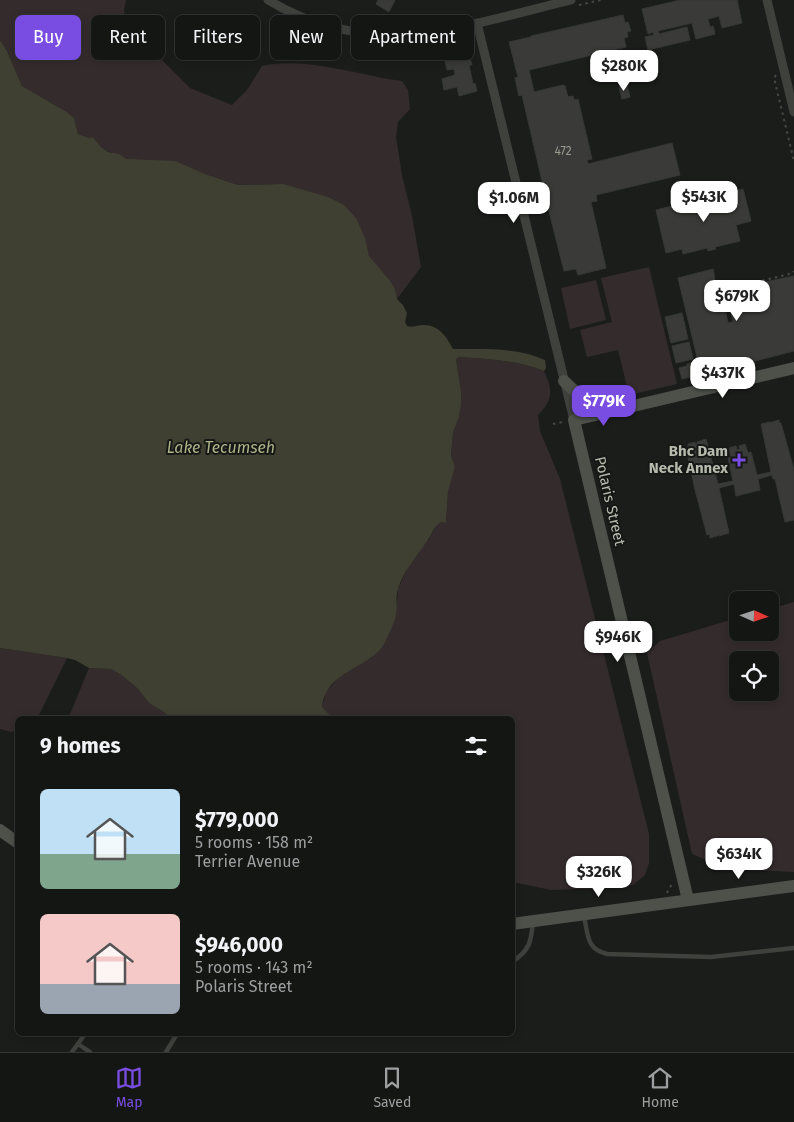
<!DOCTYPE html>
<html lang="en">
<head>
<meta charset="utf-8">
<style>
  body { margin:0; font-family:"Fira Sans",sans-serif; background:#212322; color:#f1f3f6; height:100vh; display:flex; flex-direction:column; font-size:19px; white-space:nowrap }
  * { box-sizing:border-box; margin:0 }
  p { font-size:16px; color:#9d9fa0 }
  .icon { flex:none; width:28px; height:28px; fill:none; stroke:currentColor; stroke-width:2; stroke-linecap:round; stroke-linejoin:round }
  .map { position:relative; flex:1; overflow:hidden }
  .sheet { position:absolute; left:15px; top:716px; width:500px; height:320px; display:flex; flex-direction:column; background:#141614; border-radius:8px; box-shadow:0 2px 8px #0003,0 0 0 1px #333534 }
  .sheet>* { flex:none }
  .guide { position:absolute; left:15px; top:15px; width:500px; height:45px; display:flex; gap:10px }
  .needle { width:32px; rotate:93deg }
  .controls { position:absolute; left:729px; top:591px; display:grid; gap:10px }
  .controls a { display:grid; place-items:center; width:50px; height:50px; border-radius:8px; background:#141614; box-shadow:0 2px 8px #0003,0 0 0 1px #333534; font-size:25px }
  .price { position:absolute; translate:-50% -42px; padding:0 11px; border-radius:10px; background:#fff; color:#222; font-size:16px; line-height:32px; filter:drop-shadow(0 1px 2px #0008) }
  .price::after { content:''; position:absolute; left:50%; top:30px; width:15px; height:11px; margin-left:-8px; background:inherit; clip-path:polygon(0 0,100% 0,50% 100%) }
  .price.active { background:#7a4de2; color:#fff }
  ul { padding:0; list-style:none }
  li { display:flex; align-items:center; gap:15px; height:125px; padding:0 25px }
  li span { display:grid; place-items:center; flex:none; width:140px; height:100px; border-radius:8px; color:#555 }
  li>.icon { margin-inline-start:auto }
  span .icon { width:60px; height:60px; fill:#fffc; stroke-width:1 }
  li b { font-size:21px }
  h2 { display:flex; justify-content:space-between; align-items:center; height:60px; padding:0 25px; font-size:21px }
  .tag { padding:0 18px; border-radius:8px; background:#141614; box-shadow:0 2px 8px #0003,0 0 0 1px #333534; font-size:18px; line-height:45px }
  .tag.active { background:#7a4de2; color:#fff }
  .tab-bar { display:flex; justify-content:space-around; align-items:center; height:70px; border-top:1px solid #333534; background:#141614; font-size:14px; color:#9d9fa0 }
  .tab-bar a { display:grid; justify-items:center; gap:2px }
  .tab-bar .active { color:#7a4de2 }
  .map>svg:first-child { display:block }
  .green { fill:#342b2d; fill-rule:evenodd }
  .water { fill:#3f4031 }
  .building { fill:#3a3b38; stroke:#363835 }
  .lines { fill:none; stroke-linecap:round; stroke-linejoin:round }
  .path { stroke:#464842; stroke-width:2; stroke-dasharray:2.5 4; stroke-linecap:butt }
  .lane { stroke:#3f413c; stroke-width:4.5 }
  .street { stroke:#3f413c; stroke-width:9 }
  .secondary { stroke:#4e514a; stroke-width:12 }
  .poi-dot { fill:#7a4de2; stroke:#161816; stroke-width:2 }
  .labels { text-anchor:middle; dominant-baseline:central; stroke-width:4; stroke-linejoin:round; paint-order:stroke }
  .number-label { font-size:12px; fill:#989b90 }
  .poi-label { font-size:15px; font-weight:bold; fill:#b7bbae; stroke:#161816; text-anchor:end }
  .street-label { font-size:15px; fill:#b7bbae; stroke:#161816 }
  .water-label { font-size:16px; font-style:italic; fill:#aeb289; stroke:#161816 }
</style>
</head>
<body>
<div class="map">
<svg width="794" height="1052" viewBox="0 0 794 1052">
  <rect width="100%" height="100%" fill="#1b1d1b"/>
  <g class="green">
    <path d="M0,0h126l-2,10 4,21 27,22 35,35 42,17 15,-15 15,-24c42,-10 96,9 140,15l6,9 2,19 -12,13 -2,15 6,38 10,41 9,51 -24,32c-4,-19 -18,-26 -27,-41 -3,-6 -4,-13 -5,-20l-82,-54 -45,1 -33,-11 -79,-15c-6,-4 -10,-5 -16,-7 -8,-2 -12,-9 -17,-15l-4,1 -11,-4 -4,-16 -7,-6 -45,-26 -15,-35 -7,-11z"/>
    <polygon points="649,267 677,384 629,395 618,350 587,357 580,330 612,322 601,278"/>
    <polygon points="596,280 606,320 570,329 561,288"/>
    <path d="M457,357c29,2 60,3 87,14 9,19 9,29 -6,44l2,16 20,48 89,355v29l-4,12 -12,10 -22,3 -60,2 -38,-8 -1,-163h-178l-12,-12 4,-15 12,-14 34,-21 24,-42 2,-26 11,-24 20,-26 8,-15 4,-2 5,1 2,-31 7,-25 -4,-12 2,-22 6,-16 2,-26 -5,-32z"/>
    <path d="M794,602v270l-66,-3 -36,-15 -45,-201 13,-12 77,-23 1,14h32v-23zM738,660h32v32h-32z"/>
    <polygon points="0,648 67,658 37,719 18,719 17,730 11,732 0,729"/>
    <polygon points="89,668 111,669 120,674 137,688 149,703 164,712 171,719 68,719"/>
  </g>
  <path class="water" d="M0,40l7,11 15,35 45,26 7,6 4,16 11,4 4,-1 8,10 7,5 11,2 7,5 49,2 30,13 33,11 45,-1 45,13 16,8 12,13 9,20 4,18 21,25 5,8 2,10 6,6 4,8 -2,9 2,4c6,2 10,-1 16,-1 15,-1 24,12 30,24 31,0 63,-2 92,11l1,8 -2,3c-27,-11 -58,-12 -86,-14l-2,2 5,32v13l-2,13 -6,16 -2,22 4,12 -7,25 -2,31 -5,-1c-7,4 -9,12 -13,18 -11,16 -24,30 -30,49 -3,9 0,18 -2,26 -2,9 -8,21 -12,29 -16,26 -58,26 -62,63l12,12h-163l-7,-7 -15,-9 -12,-15 -17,-14 -9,-5 -22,-1 -14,-8 -8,-2 -67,-10z"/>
  <g class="building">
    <polygon points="378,0 395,0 389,12 376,4"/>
    <polygon points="680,0 737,0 742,23 722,28 719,16 708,19 710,27 713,26 715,34 696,39 692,23 658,31 659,34 687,27 690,40 648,50 645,37 654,35 653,32 648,34 642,9"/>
    <polygon points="623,15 625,23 628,22 631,31 627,32 628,37 624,38 626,47 529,70 534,92 563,85 565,86 568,97 573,96 574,100 578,99 592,159 587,160 588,164 672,143 680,175 596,195 597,201 591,202 606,268 578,275 576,269 564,271 549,211 522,95 519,96 515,78 518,77 509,42 531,37 531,36"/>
    <polygon points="438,41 440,52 435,54 432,43"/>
    <polygon points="460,42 460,45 463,45 464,47 467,47 472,65 469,65 473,84 475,83 477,91 459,96 457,87 444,90 442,79 455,75 454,69 447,70 443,52 449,51 448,45"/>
    <polygon points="627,85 630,97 622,99 619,87"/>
    <polygon points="743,189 751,221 736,225 740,241 715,247 716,249 708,251 707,248 683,254 682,249 666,253 656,210"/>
    <polygon points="713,269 716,285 719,284 720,288 724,287 726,294 722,295 728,323 733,322 726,290 794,276 794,351 743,364 743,361 713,368 714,374 691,380 690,377 682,379 679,368 687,366 687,364 698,361 678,278"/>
    <polygon points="682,313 688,339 671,343 665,317"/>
    <polygon points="689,342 693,359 676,363 672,346"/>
    <polygon points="779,420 779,423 781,423 794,470 794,520 785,522 775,479 773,479 772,475 758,479 760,490 736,496 734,484 719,488 729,533 719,536 719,534 717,536 710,538 710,534 707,535 695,490 686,448 688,447 688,444 695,442 695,444 697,444 697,442 706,439 718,484 733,481 728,458 731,457 729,448 736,446 737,450 740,449 739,446 745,444 748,453 751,452 757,475 771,472 761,424 770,422 772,423 772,422"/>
  </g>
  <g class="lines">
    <g class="path">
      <polyline points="579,5 601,0"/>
      <polyline points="776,75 774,78 794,161"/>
      <polyline points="737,287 793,273 794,271"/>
      <polyline points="553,424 563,422"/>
      <polyline points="667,893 673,882"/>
    </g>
    <g class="lane">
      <path d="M584,916c4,18 2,33 23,38l104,3 83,-9"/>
      <path d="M512,962c18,-12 19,-20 21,-40"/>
      <polyline points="78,1044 90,1052"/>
      <polyline points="72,1052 85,1034"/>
      <polyline points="166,1052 177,1034"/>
    </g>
    <g class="street">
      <path d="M268,0c102,62 196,26 303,0"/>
      <polyline points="767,0 794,112"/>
      <polyline points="477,23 574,420"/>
    </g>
    <g class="secondary">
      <path d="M564,381c18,18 25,23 51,25"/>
      <polyline points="0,830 18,843"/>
      <polyline points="688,900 574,420 794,368"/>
      <polyline points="512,924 794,886"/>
    </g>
  </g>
  <path class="poi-dot" d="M736.5 452.5h5v5h5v5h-5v5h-5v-5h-5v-5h5z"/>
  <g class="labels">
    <g class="number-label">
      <text x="563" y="151">472</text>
    </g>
    <g class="poi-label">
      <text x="728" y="451">Bhc Dam<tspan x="728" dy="17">Neck Annex</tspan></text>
    </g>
    <g class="street-label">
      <text transform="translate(610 501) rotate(77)">Polaris Street</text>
    </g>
    <g class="water-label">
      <text x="221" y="447">Lake Tecumseh</text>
    </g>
  </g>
</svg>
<div class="controls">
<a><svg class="needle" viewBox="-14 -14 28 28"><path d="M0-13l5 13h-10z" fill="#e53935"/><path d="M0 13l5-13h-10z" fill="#9d9fa0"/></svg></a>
<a><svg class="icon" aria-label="locate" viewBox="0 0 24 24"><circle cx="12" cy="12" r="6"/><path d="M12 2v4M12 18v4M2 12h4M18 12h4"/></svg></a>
</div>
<b class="price" style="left:624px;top:92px">$280K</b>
<b class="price" style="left:704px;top:223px">$543K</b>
<b class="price" style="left:514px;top:224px">$1.06M</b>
<b class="price" style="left:737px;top:322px">$679K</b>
<b class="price" style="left:723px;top:399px">$437K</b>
<b class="price active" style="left:604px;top:427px">$779K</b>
<b class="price" style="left:618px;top:663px">$946K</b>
<b class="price" style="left:739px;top:880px">$634K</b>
<b class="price" style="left:599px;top:898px">$326K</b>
<div class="guide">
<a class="tag active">Buy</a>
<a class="tag">Rent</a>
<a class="tag">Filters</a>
<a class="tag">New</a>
<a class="tag">Apartment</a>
</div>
<section class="sheet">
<h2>9 homes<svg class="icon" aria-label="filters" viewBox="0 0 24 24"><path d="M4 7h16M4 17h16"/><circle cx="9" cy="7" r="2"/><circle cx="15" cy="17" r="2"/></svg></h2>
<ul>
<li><span style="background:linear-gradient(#bfe0f5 65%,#7fa58c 0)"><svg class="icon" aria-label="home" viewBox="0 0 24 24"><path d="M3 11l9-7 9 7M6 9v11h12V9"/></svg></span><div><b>$779,000</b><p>5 rooms · 158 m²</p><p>Terrier Avenue</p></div></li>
<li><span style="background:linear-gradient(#f6c9c9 70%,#9aa5b1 0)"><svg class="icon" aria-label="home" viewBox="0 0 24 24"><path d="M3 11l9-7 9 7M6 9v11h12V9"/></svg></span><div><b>$946,000</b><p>5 rooms · 143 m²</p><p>Polaris Street</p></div></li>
</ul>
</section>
</div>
<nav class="tab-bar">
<a class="active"><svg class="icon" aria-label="map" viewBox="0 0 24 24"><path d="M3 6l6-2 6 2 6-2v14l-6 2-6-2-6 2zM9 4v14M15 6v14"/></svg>Map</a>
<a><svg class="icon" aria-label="saved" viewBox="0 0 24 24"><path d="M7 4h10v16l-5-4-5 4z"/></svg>Saved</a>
<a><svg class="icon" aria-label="home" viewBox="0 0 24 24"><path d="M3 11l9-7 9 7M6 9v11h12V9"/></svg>Home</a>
</nav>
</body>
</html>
